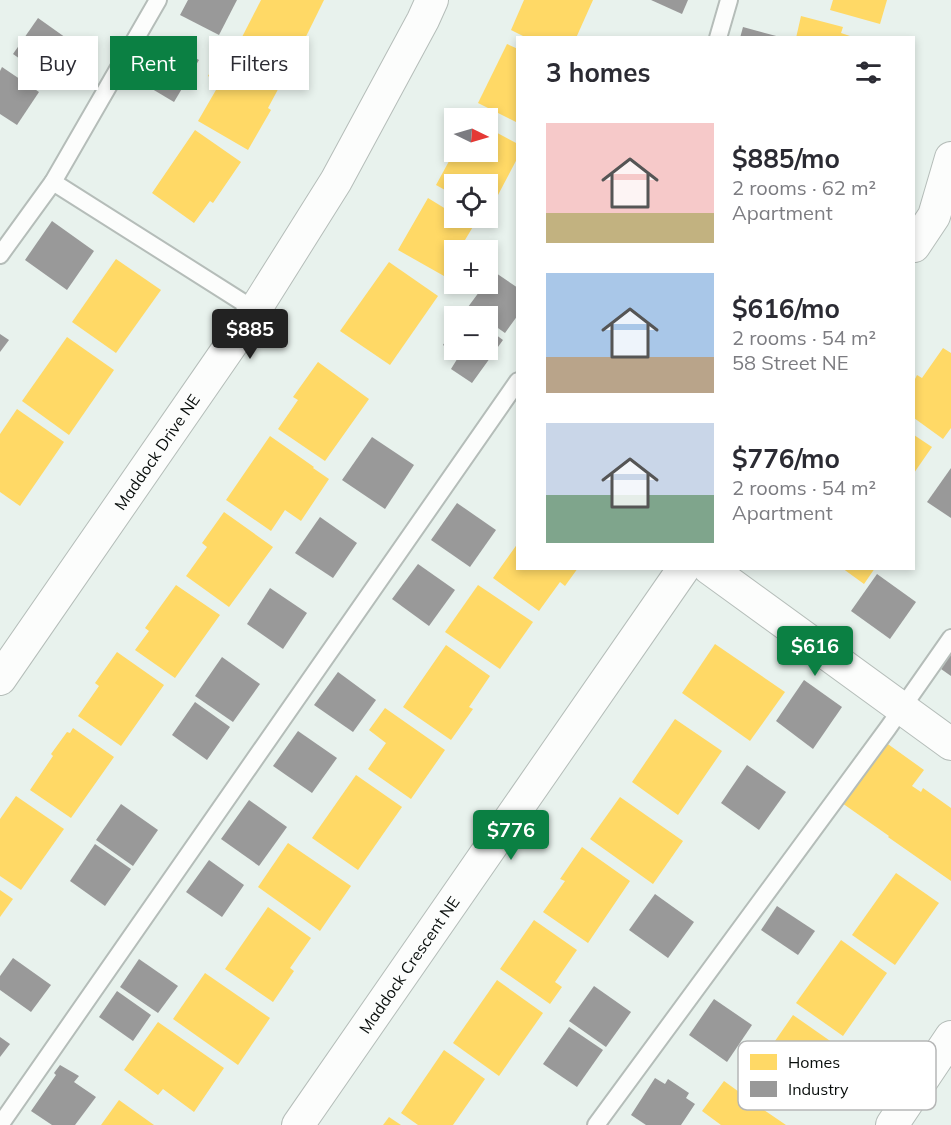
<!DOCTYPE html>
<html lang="en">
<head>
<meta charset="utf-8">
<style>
  body { margin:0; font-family:Mulish,sans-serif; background:#f7f7f7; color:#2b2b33; height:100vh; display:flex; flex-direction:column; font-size:22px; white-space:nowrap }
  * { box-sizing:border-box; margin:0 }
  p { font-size:20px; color:#7c7c81 }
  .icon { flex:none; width:33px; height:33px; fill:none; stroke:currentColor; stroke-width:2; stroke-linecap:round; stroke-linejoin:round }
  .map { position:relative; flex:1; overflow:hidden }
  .side { position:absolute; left:516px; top:36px; width:399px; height:534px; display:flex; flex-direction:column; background:#fff; border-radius:0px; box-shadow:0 3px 9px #0003 }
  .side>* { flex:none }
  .guide { position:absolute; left:18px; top:36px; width:408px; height:54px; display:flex; gap:12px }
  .needle { width:39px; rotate:95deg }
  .fabs { position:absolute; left:444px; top:108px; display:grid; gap:12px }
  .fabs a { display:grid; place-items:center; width:54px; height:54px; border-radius:0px; background:#fff; box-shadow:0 3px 9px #0003; font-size:30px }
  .price { position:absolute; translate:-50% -51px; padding:0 14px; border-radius:6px; background:#0b8043; color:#fff; font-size:20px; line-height:39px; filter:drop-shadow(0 2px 3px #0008) }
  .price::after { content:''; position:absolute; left:50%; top:36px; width:18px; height:14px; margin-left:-9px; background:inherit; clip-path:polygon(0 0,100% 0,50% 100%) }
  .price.selected { background:#222; color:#fff }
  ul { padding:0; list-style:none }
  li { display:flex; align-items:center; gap:18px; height:150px; padding:0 30px }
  li span { display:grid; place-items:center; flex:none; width:168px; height:120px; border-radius:0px; color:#555 }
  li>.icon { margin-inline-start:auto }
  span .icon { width:72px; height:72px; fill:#fffc; stroke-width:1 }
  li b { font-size:26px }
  h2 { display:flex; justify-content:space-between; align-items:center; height:72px; padding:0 30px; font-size:26px }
  .chip { padding:0 21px; border-radius:0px; background:#fff; box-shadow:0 3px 9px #0003; font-size:21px; line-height:54px }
  .chip.selected { background:#0b8043; color:#fff }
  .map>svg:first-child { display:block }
  .homes { fill:#ffd966 }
  .industry { fill:#999 }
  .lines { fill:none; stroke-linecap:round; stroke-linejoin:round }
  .service-casing { stroke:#b5bdb9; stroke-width:20 }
  .minor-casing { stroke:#b5bdb9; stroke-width:34 }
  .service { stroke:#fcfdfc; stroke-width:16 }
  .minor { stroke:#fcfdfc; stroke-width:32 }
  .labels { text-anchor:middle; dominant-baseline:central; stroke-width:6; stroke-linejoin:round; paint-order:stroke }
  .street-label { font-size:16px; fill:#080d0b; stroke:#fff }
  .key { fill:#fff; stroke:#b5b6b6; stroke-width:1.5 }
  .key-label { font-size:16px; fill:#080d0b }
</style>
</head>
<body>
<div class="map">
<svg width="951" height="1125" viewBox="0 0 951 1125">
  <rect width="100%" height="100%" fill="#e8f2ed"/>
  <g class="homes">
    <polygon points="261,0 324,0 291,67 240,41"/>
    <polygon points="524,0 593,0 576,38 527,38 511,30"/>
    <polygon points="833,0 887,0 880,24 830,10"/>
    <polygon points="801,16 843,27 841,33 856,38 796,38"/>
    <polygon points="226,44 242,53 240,56 283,80 268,108 271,110 248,150 198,121 220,83 208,76"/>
    <polygon points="507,44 518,49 518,123 478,103"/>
    <polygon points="488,128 518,144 518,157 488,214 488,184 454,184 454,195 436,185 454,152 458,154 460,152 488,152"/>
    <polygon points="195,130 241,162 213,203 210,201 194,223 152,193"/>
    <polygon points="428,198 454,214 454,218 461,218 474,225 459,250 454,250 454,259 444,276 398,250"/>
    <polygon points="116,259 161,290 116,353 72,322"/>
    <polygon points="389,262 438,296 390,365 340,331"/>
    <polygon points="67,337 114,370 69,435 22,401"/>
    <polygon points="943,348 951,353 951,428 943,439 914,418 914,381 917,375 922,378"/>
    <polygon points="318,362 369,399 325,461 278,429 298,400 293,397"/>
    <polygon points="17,409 64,442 20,506 0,492 0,434"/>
    <polygon points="914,435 932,447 914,473"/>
    <polygon points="270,436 314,467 313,468 329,479 301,521 285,510 271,531 226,500"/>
    <polygon points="224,512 273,547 229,607 186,576 207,547 202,543"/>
    <polygon points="518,543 518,568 578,568 565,586 560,582 539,611 493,578"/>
    <polygon points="842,568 875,568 864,584"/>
    <polygon points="176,585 220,615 175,678 135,650 149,631 145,628"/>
    <polygon points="478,585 533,622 500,669 445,632"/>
    <polygon points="715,644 785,692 750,741 682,693"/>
    <polygon points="446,645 490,676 469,707 473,709 451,740 403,707"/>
    <polygon points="117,652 164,685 121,746 78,716 99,686 95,683"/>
    <polygon points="385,708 445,750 411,799 368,769 386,743 369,730"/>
    <polygon points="675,719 722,751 678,815 632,782"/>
    <polygon points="73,728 114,757 71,818 30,790 53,756 51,754 67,732 70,733"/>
    <polygon points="885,742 924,770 912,786 921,792 923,788 951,808 951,881 888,837 889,836 842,803"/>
    <polygon points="356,775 402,807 358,870 312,838"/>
    <polygon points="16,796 64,829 21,890 0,876 0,819"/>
    <polygon points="620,797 683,841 653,884 590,839"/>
    <polygon points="288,843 351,886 320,931 258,887"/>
    <polygon points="582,847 630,881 588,943 543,912 565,881 560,879"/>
    <polygon points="896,873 939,903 895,965 852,935"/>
    <polygon points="0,890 13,899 0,917"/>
    <polygon points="268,907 311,938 290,968 294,971 273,1002 225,969"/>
    <polygon points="534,920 577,950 555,982 562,987 550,1004 500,969"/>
    <polygon points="841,940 887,973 843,1036 796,1003"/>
    <polygon points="205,973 270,1018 238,1065 173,1019"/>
    <polygon points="497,980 543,1013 499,1076 453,1043"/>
    <polygon points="793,1015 836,1045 815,1076 819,1079 798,1110 750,1077"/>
    <polygon points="158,1022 224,1068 194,1112 163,1089 158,1095 124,1070"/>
    <polygon points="444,1050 485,1079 453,1125 418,1125 401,1113"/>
    <polygon points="724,1081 764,1110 786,1125 721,1125 702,1111"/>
    <polygon points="119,1100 154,1125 101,1125"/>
    <polygon points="389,1117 401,1125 383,1125"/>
  </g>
  <g class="industry">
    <polygon points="188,0 237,0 219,35 180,15"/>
    <polygon points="651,0 688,0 682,14"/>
    <polygon points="38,18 76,45 51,81 13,54"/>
    <polygon points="743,27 780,37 780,38 740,38"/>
    <polygon points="162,39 199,60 174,102 137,80"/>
    <polygon points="2,67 39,92 17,125 0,114 0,71"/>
    <polygon points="52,221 94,251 67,290 25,260"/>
    <polygon points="493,271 518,288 518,315 505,333 488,321 488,316 481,316 468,307 485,284 488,284 488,279"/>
    <polygon points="454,328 454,350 488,350 488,329 503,340 472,383 451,369 459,356 443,345"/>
    <polygon points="0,334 9,340 0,352"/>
    <polygon points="372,437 414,465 385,509 342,480"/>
    <polygon points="951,468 951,518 927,502"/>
    <polygon points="457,503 496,530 470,567 431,540"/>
    <polygon points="320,517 357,543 333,578 295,553"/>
    <polygon points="418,564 455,590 429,626 392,599"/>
    <polygon points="877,574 916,602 890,639 851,611"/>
    <polygon points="270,588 307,613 283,649 247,624"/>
    <polygon points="951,654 951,676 941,669"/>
    <polygon points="222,657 260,684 233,722 195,696"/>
    <polygon points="338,672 376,700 353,732 314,705"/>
    <polygon points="804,680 842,707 813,749 776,721"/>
    <polygon points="195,702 230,727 207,760 172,735"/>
    <polygon points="298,731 337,758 312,793 273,766"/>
    <polygon points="747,765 786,792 759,830 721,803"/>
    <polygon points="249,800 287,827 259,866 221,839"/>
    <polygon points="121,804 158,830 133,866 96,840"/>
    <polygon points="95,844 131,869 105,906 70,881"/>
    <polygon points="209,860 244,885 222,917 186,892"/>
    <polygon points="655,894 694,922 668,958 629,930"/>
    <polygon points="777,906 815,931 798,955 761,930"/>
    <polygon points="13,958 51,985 31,1012 0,990 0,976"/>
    <polygon points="139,959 178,986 158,1013 120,987"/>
    <polygon points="594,986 631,1012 606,1047 569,1021"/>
    <polygon points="117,991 151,1015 133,1041 99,1017"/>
    <polygon points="714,999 752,1025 727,1062 689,1035"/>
    <polygon points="569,1027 603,1050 577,1087 543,1064"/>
    <polygon points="0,1037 10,1044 0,1057"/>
    <polygon points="60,1065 79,1076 74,1082 96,1097 75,1125 52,1125 31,1111 56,1075 54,1073"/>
    <polygon points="655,1078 665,1084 668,1079 689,1093 686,1098 695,1104 681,1125 646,1125 631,1115"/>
  </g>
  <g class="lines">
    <g class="service-casing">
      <g id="service">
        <polyline points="718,38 729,0"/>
        <polyline points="53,182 255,310"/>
        <polyline points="0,255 53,182 158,0"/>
        <polyline points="0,1125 518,381"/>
        <polyline points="596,1125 888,728 951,638"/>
      </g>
    </g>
    <g class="minor-casing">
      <g id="minor">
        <polyline points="914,246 934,216 951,158"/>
        <polyline points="709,568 951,744"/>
        <path id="s1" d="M0,679l255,-369 81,-129 87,-161 9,-20"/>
        <path id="s2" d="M298,1125l386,-557"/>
        <polyline points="892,1125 951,1037"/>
      </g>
    </g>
    <use href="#service" class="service"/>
    <use href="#minor" class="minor"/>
  </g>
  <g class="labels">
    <g class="street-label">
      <text stroke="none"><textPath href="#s1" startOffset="276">Maddock Drive NE</textPath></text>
      <text stroke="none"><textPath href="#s2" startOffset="195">Maddock Crescent NE</textPath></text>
    </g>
  </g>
  <rect x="738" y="1041" width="198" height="69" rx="9" class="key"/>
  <rect x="750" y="1054" width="27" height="16" fill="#ffd966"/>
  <rect x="750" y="1081" width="27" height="16" fill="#999"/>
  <g class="key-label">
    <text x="788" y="1068">Homes</text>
    <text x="788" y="1095">Industry</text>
  </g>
</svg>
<div class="fabs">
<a><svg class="needle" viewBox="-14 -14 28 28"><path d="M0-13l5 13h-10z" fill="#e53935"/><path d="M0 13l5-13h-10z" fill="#7c7c81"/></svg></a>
<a><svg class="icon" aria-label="locate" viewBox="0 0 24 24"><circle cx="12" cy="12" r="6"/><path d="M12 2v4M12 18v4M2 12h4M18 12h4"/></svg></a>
<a>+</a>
<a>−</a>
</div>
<b class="price selected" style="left:250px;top:360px">$885</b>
<b class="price" style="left:815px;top:677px">$616</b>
<b class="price" style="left:511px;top:861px">$776</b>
<div class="guide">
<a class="chip">Buy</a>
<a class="chip selected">Rent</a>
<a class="chip">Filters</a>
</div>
<section class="side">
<h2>3 homes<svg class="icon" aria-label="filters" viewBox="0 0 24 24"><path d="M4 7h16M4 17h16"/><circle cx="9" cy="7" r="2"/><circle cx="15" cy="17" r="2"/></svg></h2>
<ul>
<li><span style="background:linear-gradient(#f6c9c9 75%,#c2b280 0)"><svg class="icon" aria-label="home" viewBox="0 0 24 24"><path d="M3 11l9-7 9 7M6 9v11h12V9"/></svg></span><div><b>$885/mo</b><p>2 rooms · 62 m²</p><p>Apartment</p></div></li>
<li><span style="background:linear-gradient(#a9c7e8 70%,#b9a48a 0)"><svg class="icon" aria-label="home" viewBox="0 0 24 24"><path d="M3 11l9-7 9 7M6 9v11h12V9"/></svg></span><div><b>$616/mo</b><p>2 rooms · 54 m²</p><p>58 Street NE</p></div></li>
<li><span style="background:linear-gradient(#c9d6e8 60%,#7fa58c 0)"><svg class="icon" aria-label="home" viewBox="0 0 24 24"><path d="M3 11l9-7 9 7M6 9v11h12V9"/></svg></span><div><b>$776/mo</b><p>2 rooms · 54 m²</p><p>Apartment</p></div></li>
</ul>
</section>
</div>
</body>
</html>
